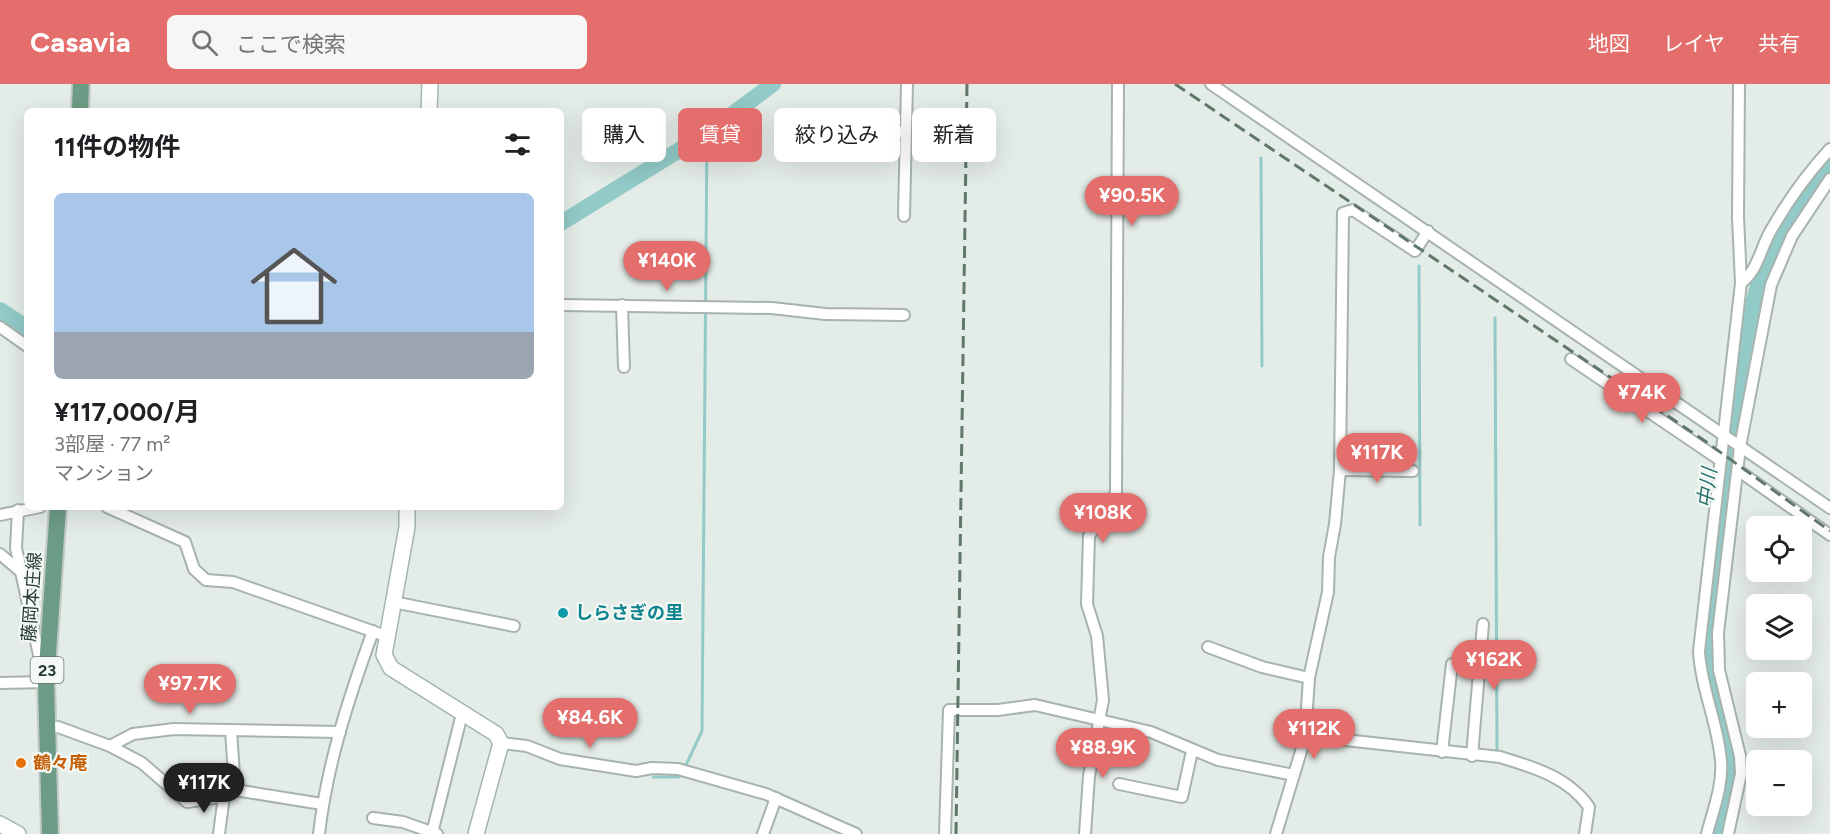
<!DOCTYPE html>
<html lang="ja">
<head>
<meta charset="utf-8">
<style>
  body { margin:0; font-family:Figtree,"Noto Sans JP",sans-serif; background:#f6f6f6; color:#202124; height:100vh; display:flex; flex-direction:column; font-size:22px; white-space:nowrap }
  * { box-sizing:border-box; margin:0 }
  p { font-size:20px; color:#757577 }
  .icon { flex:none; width:33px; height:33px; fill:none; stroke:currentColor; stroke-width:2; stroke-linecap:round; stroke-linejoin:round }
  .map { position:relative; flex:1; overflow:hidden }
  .details { position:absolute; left:24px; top:24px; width:540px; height:402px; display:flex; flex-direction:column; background:#fff; border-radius:9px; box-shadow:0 6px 24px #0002 }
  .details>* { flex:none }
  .hud { position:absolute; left:582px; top:24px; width:570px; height:54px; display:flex; gap:12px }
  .tools { position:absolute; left:1746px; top:432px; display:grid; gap:12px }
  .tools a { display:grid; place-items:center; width:66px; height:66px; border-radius:9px; background:#fff; box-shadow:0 6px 24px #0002; font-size:30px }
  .price { position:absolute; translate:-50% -51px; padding:0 14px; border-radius:21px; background:#e36e6b; color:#fff; font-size:20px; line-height:39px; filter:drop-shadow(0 2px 3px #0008) }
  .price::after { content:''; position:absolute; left:50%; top:36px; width:18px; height:14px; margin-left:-9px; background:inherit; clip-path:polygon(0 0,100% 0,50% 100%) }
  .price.on { background:#222; color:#fff }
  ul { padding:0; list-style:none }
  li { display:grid; align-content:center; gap:12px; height:318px; padding:0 30px }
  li+li { border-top:2px solid #e0e0e0 }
  li span { display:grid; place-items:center; height:186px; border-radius:9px; color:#555 }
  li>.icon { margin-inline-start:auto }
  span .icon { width:108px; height:108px; fill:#fffc; stroke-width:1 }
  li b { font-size:26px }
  h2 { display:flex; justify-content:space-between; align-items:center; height:72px; padding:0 30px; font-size:26px }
  .chip { padding:0 21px; border-radius:9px; background:#fff; box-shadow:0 6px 24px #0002; font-size:21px; line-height:54px }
  .chip.on { background:#e36e6b; color:#fff }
  header { display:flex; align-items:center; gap:36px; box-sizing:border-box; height:84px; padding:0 30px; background:#e36e6b; color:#fff }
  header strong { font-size:28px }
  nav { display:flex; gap:33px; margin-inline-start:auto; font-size:21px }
  .search { width:420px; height:54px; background:#f6f6f6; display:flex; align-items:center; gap:15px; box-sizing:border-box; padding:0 21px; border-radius:9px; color:#757577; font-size:22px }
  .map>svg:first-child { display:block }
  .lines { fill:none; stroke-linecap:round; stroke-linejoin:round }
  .stream { stroke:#92cac7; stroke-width:3 }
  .river { stroke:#92cac7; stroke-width:16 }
  .street-casing { stroke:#a7b3ad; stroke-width:14 }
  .secondary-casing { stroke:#a3b6ac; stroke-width:18 }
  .primary-casing { stroke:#c2c8c5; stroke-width:20 }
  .street { stroke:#fff; stroke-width:10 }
  .secondary { stroke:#fff; stroke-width:15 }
  .primary { stroke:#6d9c86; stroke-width:16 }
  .rail { stroke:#60776c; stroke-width:3; stroke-dasharray:12 6; stroke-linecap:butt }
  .culture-dot { fill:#0f9aa8; stroke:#f4f9f5; stroke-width:2 }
  .food-dot { fill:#e8710a; stroke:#f4f9f5; stroke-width:2 }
  .labels { text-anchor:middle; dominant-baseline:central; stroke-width:4.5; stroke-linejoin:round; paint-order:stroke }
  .shield { fill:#f4f9f5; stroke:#63746c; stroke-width:1.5 }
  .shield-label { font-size:16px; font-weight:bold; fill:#253b31 }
  .street-label { font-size:18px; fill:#253b31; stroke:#f4f9f5 }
  .culture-label { font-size:18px; font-weight:bold; fill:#0d838f; stroke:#f4f9f5; text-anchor:start }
  .food-label { font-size:18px; font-weight:bold; fill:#c56008; stroke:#f4f9f5; text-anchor:start }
  .water-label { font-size:20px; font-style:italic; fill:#26716d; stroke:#f4f9f5 }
</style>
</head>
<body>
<header>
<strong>Casavia</strong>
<div class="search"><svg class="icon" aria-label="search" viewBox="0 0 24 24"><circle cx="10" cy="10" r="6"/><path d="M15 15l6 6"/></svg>ここで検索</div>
<nav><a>地図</a><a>レイヤ</a><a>共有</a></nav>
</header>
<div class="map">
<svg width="1830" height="750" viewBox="0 0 1830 750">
  <rect width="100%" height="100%" fill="#e4ece7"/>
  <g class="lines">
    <g class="stream">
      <polyline points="1261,74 1262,282"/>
      <polyline points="1419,182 1420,441"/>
      <polyline points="1495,234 1497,666"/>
      <polyline points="685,683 702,647 707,49"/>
      <polyline points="653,693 679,693 682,689"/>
    </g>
    <g class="river">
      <polyline points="561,139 707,49 773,0"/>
      <polyline points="0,226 27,244"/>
      <path d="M1718,750l9,-45 4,-43 -20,-70 -2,-36c13,-114 19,-240 48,-351 5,-18 17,-36 26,-53 16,-29 24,-46 47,-72"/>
    </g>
    <g class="street-casing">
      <g id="street">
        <polyline points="1211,0 1830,424"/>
        <polyline points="856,47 905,48"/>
        <polyline points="904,132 907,0"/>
        <path d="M1741,199c17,-13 19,-33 29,-51 17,-30 37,-58 60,-83"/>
        <polyline points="561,221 772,224 825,230 904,231"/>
        <polyline points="622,221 624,283"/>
        <polyline points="0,243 27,262"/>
        <polyline points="1571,275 1720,376"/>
        <polyline points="1340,386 1413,387"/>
        <polyline points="1739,387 1830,451"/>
        <polyline points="107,423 185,458 194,485 206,496 233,498 386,552"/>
        <polyline points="18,426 16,464 40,576 46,583"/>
        <polyline points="0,431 40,423"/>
        <polyline points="0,470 20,487"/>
        <polyline points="393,518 514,542"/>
        <polyline points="1208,563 1262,583 1309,594"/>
        <polyline points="0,599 46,598"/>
        <polyline points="46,643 58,643 110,662 133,650 174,645 340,648"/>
        <polyline points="231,646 235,706"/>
        <path d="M1305,654l31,1 164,18c33,10 68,20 89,50l-4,27"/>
        <polyline points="501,659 527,662 560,675 636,687 652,684 678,685 766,710 856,750"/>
        <polyline points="110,662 142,679 187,718 220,713 235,706 322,720"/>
        <polyline points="1442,668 1452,580"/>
        <polyline points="1472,672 1483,540"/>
        <polyline points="1119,700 1182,713 1192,667"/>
        <polyline points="373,734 403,738 437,750"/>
        <polyline points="432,749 462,630"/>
        <polyline points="219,750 224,712"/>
        <path d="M319,750c8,-70 30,-137 54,-203"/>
        <polyline points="763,750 776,714"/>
        <polyline points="945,750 949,626 998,626 1035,621 1151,648 1218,676 1294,691"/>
        <polyline points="1085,750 1089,692 1103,616 1097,552 1087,520 1089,452 1116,409 1118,0"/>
        <polyline points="1276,750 1305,654 1309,594 1328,508 1329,473 1335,440 1340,386 1343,129 1353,126 1415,167 1428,147"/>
        <path d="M1707,750c6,-24 16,-48 14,-73 -3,-38 -20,-72 -22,-110l42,-368 -3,-66 1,-133"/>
        <polyline points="1728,750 1741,690 1740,672 1719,586 1718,549 1740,363 1771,201 1792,152 1830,95"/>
      </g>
    </g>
    <g class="secondary-casing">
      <g id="secondary">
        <polyline points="429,27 430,0"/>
        <polyline points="407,423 407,443 384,571 391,584 496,650 501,659 476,750"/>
        <polyline points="0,740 18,750"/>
      </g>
    </g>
    <g class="primary-casing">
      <g id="primary">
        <polyline points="80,27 81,0"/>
        <polyline points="50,750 46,598 58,423"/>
      </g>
    </g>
    <use href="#street" class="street"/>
    <use href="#secondary" class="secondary"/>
    <use href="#primary" class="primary"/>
    <g class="rail">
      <polyline points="1175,0 1702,355 1830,447"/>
      <polyline points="956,750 967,0"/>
    </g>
  </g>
  <circle class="culture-dot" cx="563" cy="529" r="6"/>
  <circle class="food-dot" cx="21" cy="679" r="6"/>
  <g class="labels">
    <rect class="shield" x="30.5" y="573" width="33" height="26" rx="4.5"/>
    <g class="shield-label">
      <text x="47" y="586">23</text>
    </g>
    <g class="street-label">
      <text transform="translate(32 513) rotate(-86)">藤岡本庄線</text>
    </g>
    <g class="culture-label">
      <text x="575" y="529">しらさぎの里</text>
    </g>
    <g class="food-label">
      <text x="33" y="679">鶴々庵</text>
    </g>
    <g class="water-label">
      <text transform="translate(1707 404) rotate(-83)">中川</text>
    </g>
  </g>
</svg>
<div class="tools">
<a><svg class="icon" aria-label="locate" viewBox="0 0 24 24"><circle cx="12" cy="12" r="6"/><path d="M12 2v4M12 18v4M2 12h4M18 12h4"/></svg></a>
<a><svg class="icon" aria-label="layers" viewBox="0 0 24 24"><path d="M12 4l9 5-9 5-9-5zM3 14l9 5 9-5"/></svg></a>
<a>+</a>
<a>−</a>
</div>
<b class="price" style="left:1132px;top:143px">¥90.5K</b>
<b class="price" style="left:667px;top:208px">¥140K</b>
<b class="price" style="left:1642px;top:340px">¥74K</b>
<b class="price" style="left:1377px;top:400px">¥117K</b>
<b class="price" style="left:1103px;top:460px">¥108K</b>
<b class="price" style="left:1494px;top:607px">¥162K</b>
<b class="price" style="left:190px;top:631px">¥97.7K</b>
<b class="price" style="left:590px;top:665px">¥84.6K</b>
<b class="price" style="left:1314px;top:676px">¥112K</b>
<b class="price" style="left:1103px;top:695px">¥88.9K</b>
<b class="price on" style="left:204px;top:730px">¥117K</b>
<div class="hud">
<a class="chip">購入</a>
<a class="chip on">賃貸</a>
<a class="chip">絞り込み</a>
<a class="chip">新着</a>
</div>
<section class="details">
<h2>11件の物件<svg class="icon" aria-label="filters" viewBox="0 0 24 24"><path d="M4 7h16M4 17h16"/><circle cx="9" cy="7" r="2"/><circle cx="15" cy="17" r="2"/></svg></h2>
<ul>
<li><span style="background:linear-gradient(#a9c7e8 75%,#9aa5b1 0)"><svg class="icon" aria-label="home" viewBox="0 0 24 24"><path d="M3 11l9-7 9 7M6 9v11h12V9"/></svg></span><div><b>¥117,000/月</b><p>3部屋 · 77 m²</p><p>マンション</p></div></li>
</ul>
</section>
</div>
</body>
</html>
